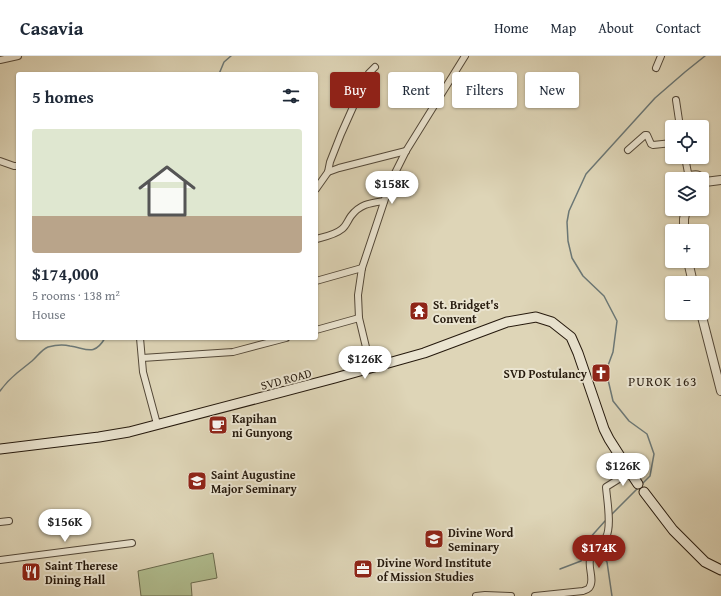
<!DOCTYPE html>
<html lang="en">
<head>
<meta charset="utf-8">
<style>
  body { margin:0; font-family:"Gentium Book Plus",serif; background:#f2f2f3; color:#1f2937; height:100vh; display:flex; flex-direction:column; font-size:15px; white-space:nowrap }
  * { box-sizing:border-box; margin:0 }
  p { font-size:13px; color:#747a83 }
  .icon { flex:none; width:22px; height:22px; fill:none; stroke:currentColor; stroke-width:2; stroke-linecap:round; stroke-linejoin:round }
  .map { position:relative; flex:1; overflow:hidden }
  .drawer { position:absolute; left:16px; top:16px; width:302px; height:268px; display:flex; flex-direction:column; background:#fff; border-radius:4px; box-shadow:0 1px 3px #0004 }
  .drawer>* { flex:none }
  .top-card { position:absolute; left:330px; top:16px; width:331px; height:36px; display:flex; gap:8px }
  .controls { position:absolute; left:665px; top:64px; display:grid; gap:8px }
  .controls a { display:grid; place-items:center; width:44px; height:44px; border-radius:4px; background:#fff; box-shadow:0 1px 3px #0004; font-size:20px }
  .price { position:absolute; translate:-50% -34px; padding:0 9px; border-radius:14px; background:#fff; color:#222; font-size:13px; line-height:26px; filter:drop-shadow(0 1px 2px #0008) }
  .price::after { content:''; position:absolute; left:50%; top:24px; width:12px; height:9px; margin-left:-6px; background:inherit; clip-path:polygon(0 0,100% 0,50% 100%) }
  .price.current { background:#8f2418; color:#fff }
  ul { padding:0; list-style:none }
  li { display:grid; align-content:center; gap:8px; height:212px; padding:0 16px }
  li+li { border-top:1px solid #e0e1e3 }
  li span { display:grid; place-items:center; height:124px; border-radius:4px; color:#555 }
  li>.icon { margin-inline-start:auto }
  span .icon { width:72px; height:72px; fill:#fffc; stroke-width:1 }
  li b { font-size:17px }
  h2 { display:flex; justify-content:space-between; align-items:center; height:48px; padding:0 16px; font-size:17px }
  .pill { padding:0 14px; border-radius:4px; background:#fff; box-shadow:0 1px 3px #0004; font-size:14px; line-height:36px }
  .pill.current { background:#8f2418; color:#fff }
  header { display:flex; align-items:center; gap:24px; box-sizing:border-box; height:56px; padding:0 20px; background:#fff; border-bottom:1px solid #e0e1e3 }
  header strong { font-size:19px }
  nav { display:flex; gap:22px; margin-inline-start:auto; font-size:14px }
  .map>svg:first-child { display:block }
  .green { fill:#b0bd8f; stroke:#6a6b4e }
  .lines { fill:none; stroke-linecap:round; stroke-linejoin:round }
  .stream { stroke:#6b7775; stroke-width:1.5 }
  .minor-casing { stroke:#534838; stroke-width:8 }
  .tertiary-casing { stroke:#534838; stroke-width:10 }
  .secondary-casing { stroke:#25190d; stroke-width:11 }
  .minor { stroke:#eae4d0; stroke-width:6 }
  .tertiary { stroke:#eae4d0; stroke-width:8 }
  .secondary { stroke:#eae4d0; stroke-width:9 }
  .labels { text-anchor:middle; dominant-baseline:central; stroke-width:4; stroke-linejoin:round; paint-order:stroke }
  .poi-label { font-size:12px; font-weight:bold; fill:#25190d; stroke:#eae4d0; text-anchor:start }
  .street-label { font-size:12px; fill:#25190d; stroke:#eae4d0 }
  .neighbourhood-label { font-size:13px; letter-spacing:1px; fill:#25190d; stroke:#eae4d0 }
</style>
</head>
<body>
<header>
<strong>Casavia</strong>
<nav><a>Home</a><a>Map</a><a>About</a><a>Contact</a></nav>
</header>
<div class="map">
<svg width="721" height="540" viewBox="0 0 721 540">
  <rect width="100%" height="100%" fill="#ded5b7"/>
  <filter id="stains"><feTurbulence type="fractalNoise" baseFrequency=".005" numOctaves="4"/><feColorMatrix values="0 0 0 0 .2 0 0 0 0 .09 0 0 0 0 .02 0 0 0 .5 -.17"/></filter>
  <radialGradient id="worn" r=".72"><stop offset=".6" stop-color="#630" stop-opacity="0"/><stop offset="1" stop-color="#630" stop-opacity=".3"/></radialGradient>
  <polygon class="green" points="213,497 217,522 191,527 192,540 141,540 138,515"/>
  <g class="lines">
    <g class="stream">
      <polyline points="219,18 224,6 231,0"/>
      <path d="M0,335c5,-7 11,-13 17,-18 5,-4 10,-8 15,-12 5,-4 9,-11 16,-14 7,-2 15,-3 22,-1 16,2 24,11 35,-8"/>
      <polyline points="642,428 650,420 654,398 647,378 629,365 613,345 606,315 613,296 617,265 604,240 583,220 572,202 568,185 567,166 569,155 586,118 655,42 685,16 705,0"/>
      <polyline points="611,459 638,432"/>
      <polyline points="588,484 594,490"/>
      <polyline points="600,497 607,506 612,540"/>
      <polyline points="560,513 581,505 588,484 605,465"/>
    </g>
    <g class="minor-casing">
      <g id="minor">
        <polyline points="0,4 18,0"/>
        <polyline points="656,12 661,0"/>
        <polyline points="676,44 680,71"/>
        <polyline points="628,94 645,79 647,79 651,88 653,89 672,87"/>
        <path d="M685,101l3,16 2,2c10,-2 10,0 15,7"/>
        <polyline points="0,105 14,110 18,110"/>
        <polyline points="328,116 330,106 341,78 366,22 369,17 375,11"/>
        <polyline points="316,133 328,116 339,112 406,95"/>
        <path d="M316,183c8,-2 19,-4 26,-10 4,-3 6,-9 9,-13 9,-12 19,-13 33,-15"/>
        <polyline points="316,225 362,212"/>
        <polyline points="316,274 359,262"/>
        <polyline points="140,282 143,316 157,368"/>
        <polyline points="142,302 233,296 286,282"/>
        <polyline points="371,312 359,262 358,239 362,212 391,125 406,95 465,0"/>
        <polyline points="0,466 9,465"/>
        <polyline points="0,504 132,487"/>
        <polyline points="476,540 485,539 511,540"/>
        <path d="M535,540l48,-5c2,-1 4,-1 6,-3 6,-7 -1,-20 1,-28 2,-8 12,-15 16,-23 6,-10 1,-37 0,-50l24,-15"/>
      </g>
    </g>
    <g class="tertiary-casing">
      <g id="tertiary">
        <polyline points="702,129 705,126 721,124"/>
        <polyline points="684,175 684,163 686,153"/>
        <polyline points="688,205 693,227"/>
        <polyline points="701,257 721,335"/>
      </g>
    </g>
    <g class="secondary-casing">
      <g id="secondary">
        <polyline points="0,393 99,381 129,376 335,322 424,297 507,266 536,261 552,266 571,281 578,297 604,373 609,383 630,416 638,428"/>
        <polyline points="644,436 673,474 705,506 721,514"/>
      </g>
    </g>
    <use href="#minor" class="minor"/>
    <use href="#tertiary" class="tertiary"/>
    <use href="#secondary" class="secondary"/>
  </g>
  <defs>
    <g id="temple-square" transform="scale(1)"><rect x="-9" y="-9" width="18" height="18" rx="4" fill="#8f2418" stroke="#eae4d0"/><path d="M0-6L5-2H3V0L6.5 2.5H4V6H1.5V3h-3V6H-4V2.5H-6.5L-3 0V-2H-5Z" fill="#fff"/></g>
    <g id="church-square" transform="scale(1)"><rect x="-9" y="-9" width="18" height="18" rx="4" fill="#8f2418" stroke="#eae4d0"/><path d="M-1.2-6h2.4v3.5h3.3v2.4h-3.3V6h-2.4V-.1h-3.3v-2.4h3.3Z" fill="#fff"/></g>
    <g id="cafe-square" transform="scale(1)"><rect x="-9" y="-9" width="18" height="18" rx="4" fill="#8f2418" stroke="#eae4d0"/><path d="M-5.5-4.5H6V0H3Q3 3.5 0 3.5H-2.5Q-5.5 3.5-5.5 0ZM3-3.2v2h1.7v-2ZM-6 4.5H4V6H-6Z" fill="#fff"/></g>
    <g id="university-square" transform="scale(1)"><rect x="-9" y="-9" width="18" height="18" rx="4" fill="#8f2418" stroke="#eae4d0"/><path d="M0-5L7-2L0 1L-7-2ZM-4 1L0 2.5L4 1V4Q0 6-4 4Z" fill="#fff"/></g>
    <g id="office-square" transform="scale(1)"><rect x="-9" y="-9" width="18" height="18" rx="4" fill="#8f2418" stroke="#eae4d0"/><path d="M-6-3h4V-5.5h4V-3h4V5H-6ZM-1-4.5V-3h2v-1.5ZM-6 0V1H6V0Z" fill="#fff"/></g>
    <g id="restaurant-square" transform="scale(1)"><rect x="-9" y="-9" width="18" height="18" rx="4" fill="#8f2418" stroke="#eae4d0"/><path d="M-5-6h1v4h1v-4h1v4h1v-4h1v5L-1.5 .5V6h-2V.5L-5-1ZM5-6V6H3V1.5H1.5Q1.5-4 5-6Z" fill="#fff"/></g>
  </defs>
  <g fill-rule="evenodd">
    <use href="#temple-square" x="419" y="255"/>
    <use href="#church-square" x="601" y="317"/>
    <use href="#cafe-square" x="218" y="369"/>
    <use href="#university-square" x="197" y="425"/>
    <use href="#university-square" x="434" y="483"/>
    <use href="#office-square" x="363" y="513"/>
    <use href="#restaurant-square" x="31" y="516"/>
  </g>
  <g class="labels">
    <g class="poi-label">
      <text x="433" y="248">St. Bridget's<tspan x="433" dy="14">Convent</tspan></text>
      <text x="587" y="317" text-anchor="end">SVD Postulancy</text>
      <text x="232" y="362">Kapihan<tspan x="232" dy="14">ni Gunyong</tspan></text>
      <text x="211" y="418">Saint Augustine<tspan x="211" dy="14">Major Seminary</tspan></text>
      <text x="448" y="476">Divine Word<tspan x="448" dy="14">Seminary</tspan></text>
      <text x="377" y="506">Divine Word Institute<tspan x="377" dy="14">of Mission Studies</tspan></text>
      <text x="45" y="509">Saint Therese<tspan x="45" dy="14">Dining Hall</tspan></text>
    </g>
    <g class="street-label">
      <text transform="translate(286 323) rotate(-15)">SVD ROAD</text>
    </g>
    <g class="neighbourhood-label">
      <text x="663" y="325">PUROK 163</text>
    </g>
  </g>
  <rect width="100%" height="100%" filter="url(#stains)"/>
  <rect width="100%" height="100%" fill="url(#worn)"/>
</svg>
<div class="controls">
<a><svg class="icon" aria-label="locate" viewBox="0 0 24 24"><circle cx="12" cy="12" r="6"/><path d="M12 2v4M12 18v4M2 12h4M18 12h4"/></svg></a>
<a><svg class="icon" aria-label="layers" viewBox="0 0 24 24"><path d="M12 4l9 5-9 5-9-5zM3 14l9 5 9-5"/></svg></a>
<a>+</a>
<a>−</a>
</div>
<b class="price" style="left:392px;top:149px">$158K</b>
<b class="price" style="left:365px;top:324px">$126K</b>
<b class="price" style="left:623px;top:431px">$126K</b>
<b class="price" style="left:65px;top:487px">$156K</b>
<b class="price current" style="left:599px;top:513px">$174K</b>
<div class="top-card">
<a class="pill current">Buy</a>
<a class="pill">Rent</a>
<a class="pill">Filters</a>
<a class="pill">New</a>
</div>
<section class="drawer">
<h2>5 homes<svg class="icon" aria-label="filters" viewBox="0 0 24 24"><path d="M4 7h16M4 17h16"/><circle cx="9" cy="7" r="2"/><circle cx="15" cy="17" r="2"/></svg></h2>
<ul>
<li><span style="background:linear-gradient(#dfe7d0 70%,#b9a48a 0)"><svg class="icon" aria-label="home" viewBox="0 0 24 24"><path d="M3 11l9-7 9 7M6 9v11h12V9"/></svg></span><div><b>$174,000</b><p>5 rooms · 138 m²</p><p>House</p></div></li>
</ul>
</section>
</div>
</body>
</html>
